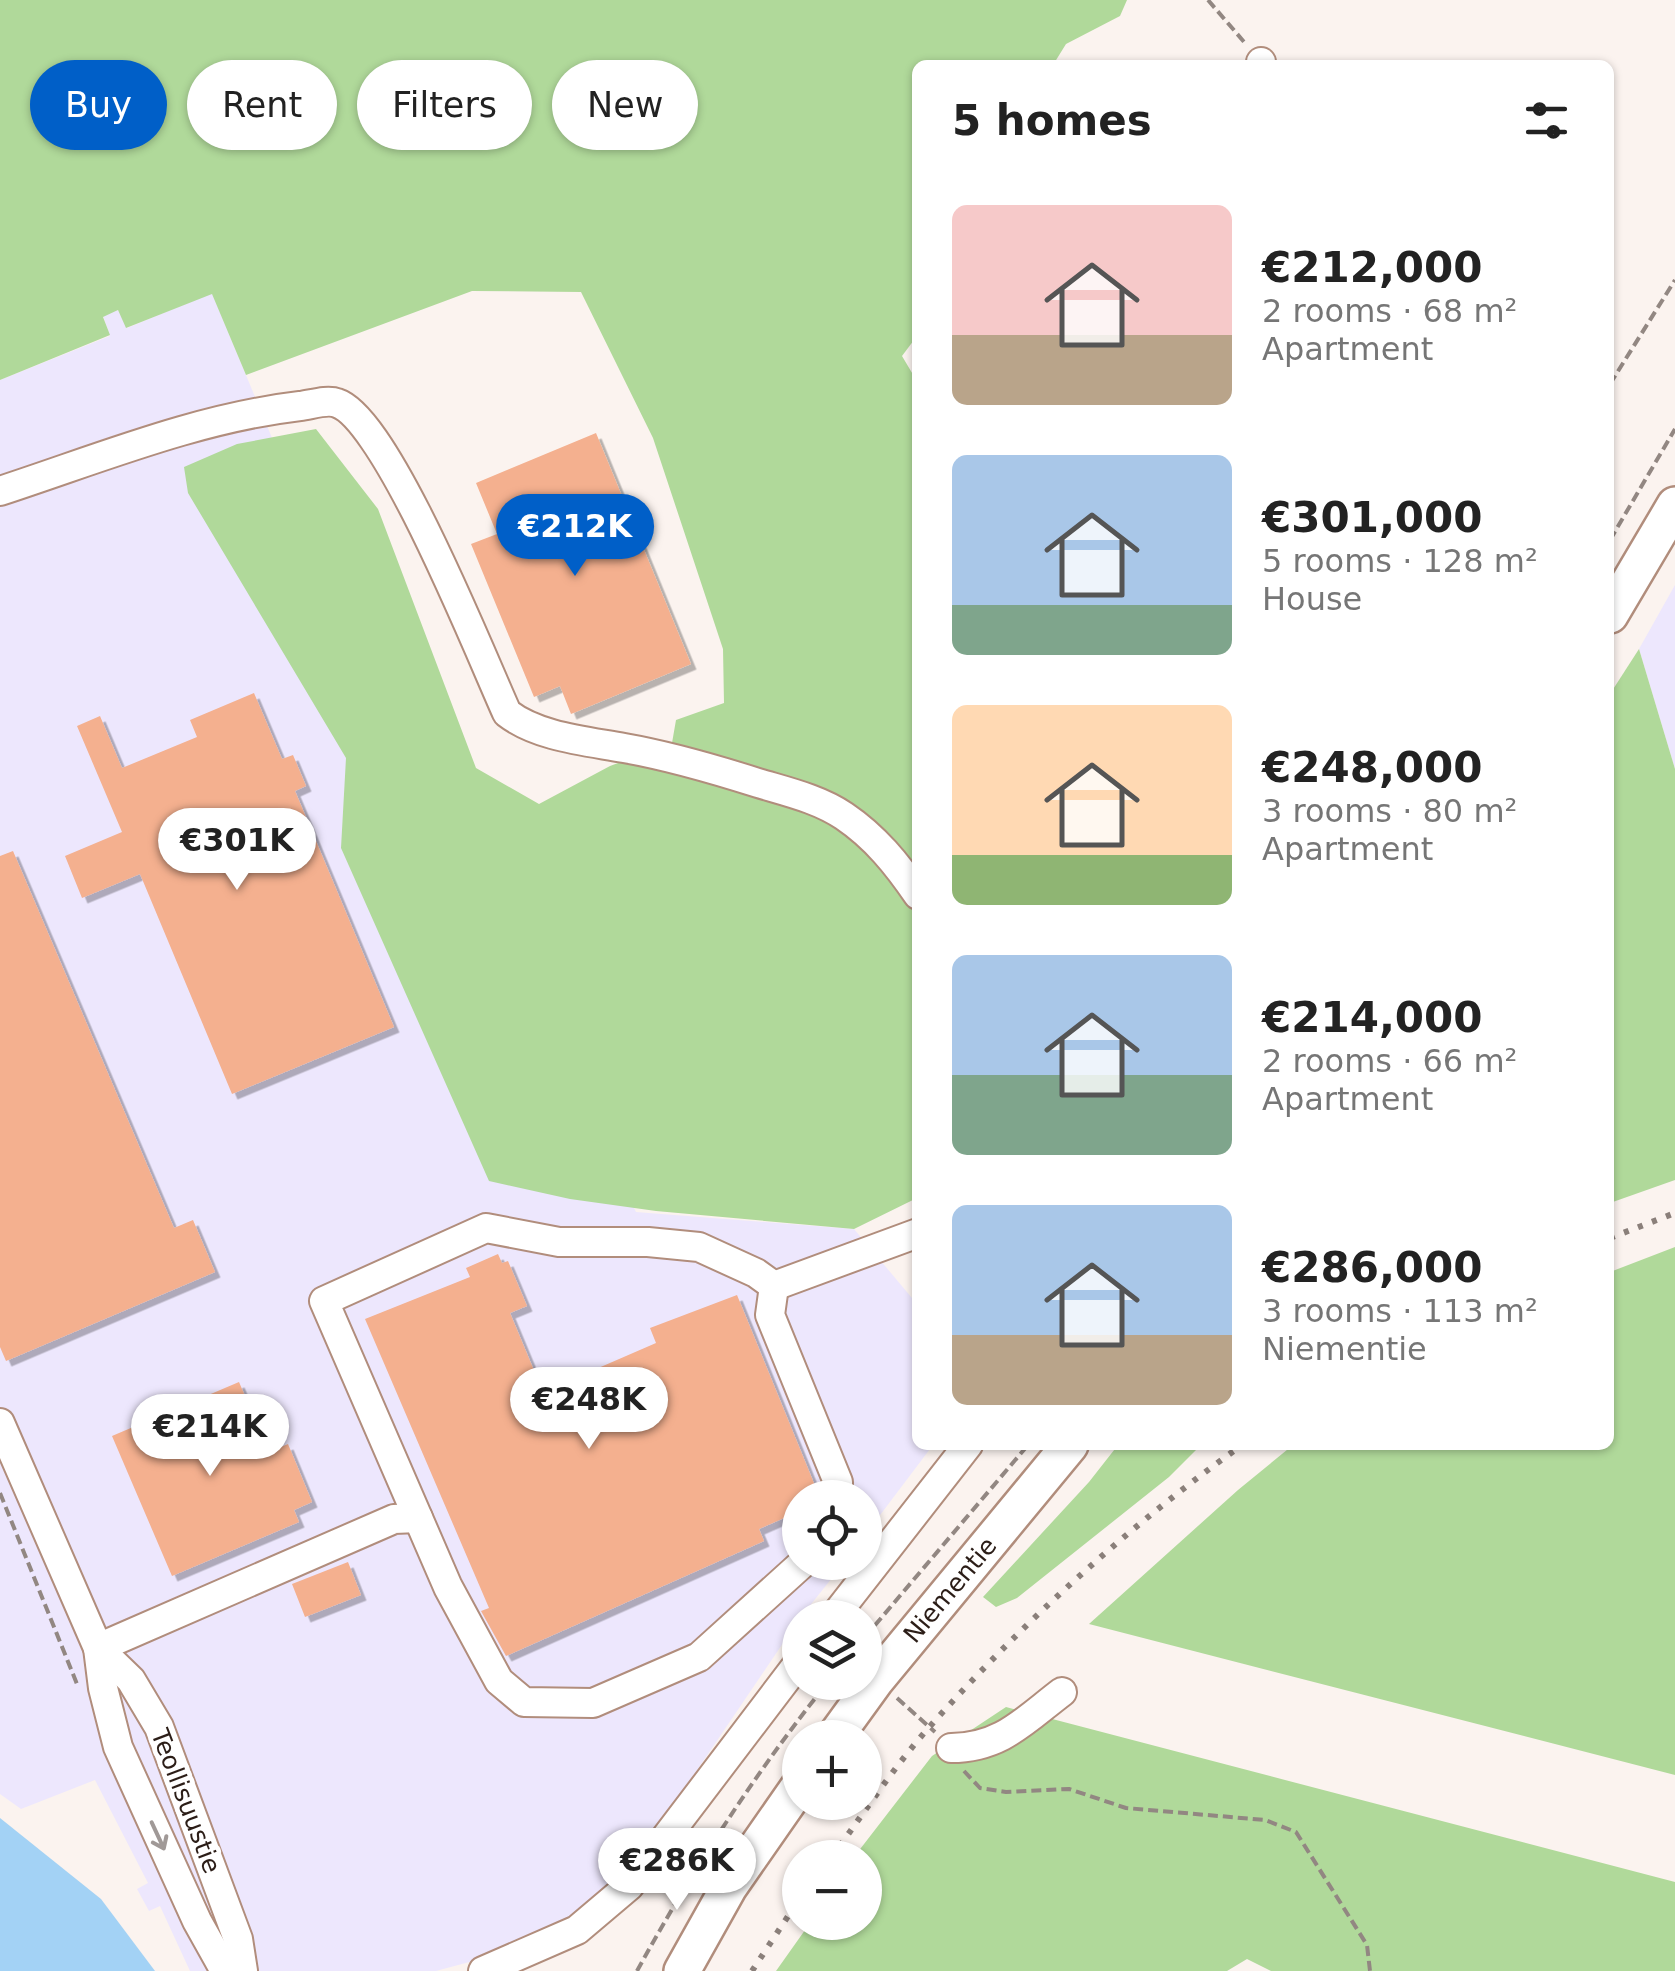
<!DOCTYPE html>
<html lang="en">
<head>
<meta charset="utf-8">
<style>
  body { margin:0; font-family:"DejaVu Sans",sans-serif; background:#f6f6f6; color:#222; height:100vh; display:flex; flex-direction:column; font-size:38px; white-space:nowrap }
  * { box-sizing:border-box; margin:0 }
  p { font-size:32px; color:#767676 }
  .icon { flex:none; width:55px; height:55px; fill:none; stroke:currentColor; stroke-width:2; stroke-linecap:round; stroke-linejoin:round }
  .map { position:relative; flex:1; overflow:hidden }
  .drawer { position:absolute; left:912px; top:60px; width:702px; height:1390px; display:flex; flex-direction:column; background:#fff; border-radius:15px; box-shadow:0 2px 8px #0004 }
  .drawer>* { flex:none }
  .hud { position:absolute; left:30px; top:60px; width:732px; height:90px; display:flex; gap:20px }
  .controls { position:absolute; left:782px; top:1480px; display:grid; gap:20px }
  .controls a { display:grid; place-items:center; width:100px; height:100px; border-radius:50%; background:#fff; box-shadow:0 2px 8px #0004; font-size:50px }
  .price { position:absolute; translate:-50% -85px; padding:0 22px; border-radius:35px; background:#fff; color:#222; font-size:32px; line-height:65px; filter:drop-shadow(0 2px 5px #0008) }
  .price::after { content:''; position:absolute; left:50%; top:60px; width:30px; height:22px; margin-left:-15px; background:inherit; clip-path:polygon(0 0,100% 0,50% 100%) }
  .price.selected { background:#005fc8; color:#fff }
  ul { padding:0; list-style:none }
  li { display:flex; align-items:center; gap:30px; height:250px; padding:0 40px }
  li span { display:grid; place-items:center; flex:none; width:280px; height:200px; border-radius:15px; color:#555 }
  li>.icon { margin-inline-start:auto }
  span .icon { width:120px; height:120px; fill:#fffc; stroke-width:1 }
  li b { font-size:42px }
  h2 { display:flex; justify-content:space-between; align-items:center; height:120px; padding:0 40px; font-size:42px }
  .pill { padding:0 35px; border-radius:45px; background:#fff; box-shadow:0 2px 8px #0004; font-size:35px; line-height:90px }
  .pill.selected { background:#005fc8; color:#fff }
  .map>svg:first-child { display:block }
  .industrial { fill:#ede7fd }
  .green { fill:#b0d99a }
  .water { fill:#a3d2f5 }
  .building { fill:#f4b08f; filter:url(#shadow) }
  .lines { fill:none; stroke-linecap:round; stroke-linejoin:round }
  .minor-casing { stroke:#b18d7c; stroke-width:32 }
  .major-casing { stroke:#b18d7c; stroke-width:40 }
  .path { stroke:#928782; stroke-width:4; stroke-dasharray:10 5; stroke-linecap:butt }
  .minor { stroke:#fff; stroke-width:28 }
  .major { stroke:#fff; stroke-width:35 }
  .rail { stroke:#8a7f7a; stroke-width:6; stroke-dasharray:5 10; stroke-linecap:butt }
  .oneway { stroke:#a09997 }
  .labels { text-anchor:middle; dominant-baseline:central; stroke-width:9; stroke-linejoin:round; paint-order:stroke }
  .street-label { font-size:25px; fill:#2b1d17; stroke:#fff }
</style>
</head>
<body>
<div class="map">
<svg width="1675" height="1971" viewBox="0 0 1675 1971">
  <defs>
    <filter id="shadow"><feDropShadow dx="5.5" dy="5.5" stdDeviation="0" flood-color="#0004"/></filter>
  </defs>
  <rect width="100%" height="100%" fill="#fbf3ef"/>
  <g class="industrial">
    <polygon points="212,293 311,532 636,1212 854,1229 917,1304 918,1445 933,1445 865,1535 865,1498 800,1498 800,1562 844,1563 800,1618 622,1881 555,1939 436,1971 190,1971 160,1906 149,1911 137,1889 148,1883 95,1780 21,1809 0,1794 0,380 110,336 103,316 118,310 127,328"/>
    <polygon points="1675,585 1675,769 1639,649"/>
  </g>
  <g class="green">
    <polygon points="0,0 1127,0 1120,16 1066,44 1053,65 918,65 917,336 902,356 918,383 917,1198 854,1229 656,1211 570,1199 489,1181 341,848 346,758 188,493 184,467 237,444 316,429 378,509 476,768 539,804 610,766 672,743 676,720 724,703 723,649 653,438 581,292 472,291 246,375 212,294 126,328 118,310 103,317 110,335 0,380"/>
    <polygon points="1639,649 1675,769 1675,1180 1610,1203 1610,694"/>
    <polygon points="1675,1247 1675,1775 1089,1624 1238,1490 1293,1445 1610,1445 1610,1272"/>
    <polygon points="1118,1445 1201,1445 1169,1477 1017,1598 996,1607 983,1597 1089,1482"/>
    <polygon points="1006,1707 1675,1882 1675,1971 1271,1971 1247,1959 1227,1971 776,1971 810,1923 865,1922 865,1858 854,1857 932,1756"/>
  </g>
  <polygon class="water" points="0,1818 101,1899 155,1971 0,1971"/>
  <g class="building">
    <polygon points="596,433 691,664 571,714 560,686 534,697 471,544 497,534 476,483"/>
    <polygon points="254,693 282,759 293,755 306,786 295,791 394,1027 232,1094 140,874 82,898 65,856 122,832 77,726 100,716 122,768 197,737 190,720"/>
    <polygon points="13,851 174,1228 193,1220 215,1272 6,1361 0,1347 0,856"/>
    <polygon points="498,1254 502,1263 508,1261 527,1306 510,1313 543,1392 656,1343 650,1328 737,1295 820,1498 800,1498 800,1511 759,1529 764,1541 506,1656 481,1611 489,1608 365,1319 470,1277 466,1268"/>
    <polygon points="239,1382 269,1452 288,1444 312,1502 294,1510 299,1522 172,1576 112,1436"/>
    <polygon points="348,1562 361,1595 305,1617 292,1584"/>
  </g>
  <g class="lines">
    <g class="minor-casing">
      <g id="minor">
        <polyline points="1261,65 1261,62"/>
        <path d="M0,491c98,-32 197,-73 300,-85 10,-1 27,-7 37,-3 50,16 145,255 170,310 31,24 79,28 117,35 46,8 90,21 134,35 30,9 61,16 86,33 31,21 53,48 74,79"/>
        <polyline points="774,1286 756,1273 699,1247 648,1242 559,1242 486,1228 324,1301 448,1587 499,1681 524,1702 593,1703 699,1657 804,1562"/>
        <polyline points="774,1286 770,1315 838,1482 838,1498"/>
        <polyline points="774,1286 918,1233"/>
        <polyline points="0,1423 98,1648 103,1688 118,1747 197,1921 225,1971"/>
        <polyline points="833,1618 968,1445"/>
        <polyline points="98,1648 131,1680 159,1727 238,1939 243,1971"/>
        <polyline points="98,1648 394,1519 418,1518"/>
        <path d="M951,1748c50,0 74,-28 111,-56"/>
        <polyline points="483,1971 577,1930 629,1886 800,1661"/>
      </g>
    </g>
    <g class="major-casing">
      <g id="major">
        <polyline points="1610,615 1675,505"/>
        <polyline points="834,1738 876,1680 1070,1445"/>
        <polyline points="682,1971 729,1887 800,1785"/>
      </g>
    </g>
    <g class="path">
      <polyline points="1208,0 1245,43"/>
      <polyline points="1610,384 1675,280"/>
      <polyline points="1610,540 1675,429"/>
      <polyline points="0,1493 77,1684"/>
      <polyline points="865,1637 1028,1445"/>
      <polyline points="897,1698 935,1732"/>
      <polyline points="964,1771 980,1788 1006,1792 1069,1789 1126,1808 1265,1820 1296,1832 1367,1945 1370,1971"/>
      <path d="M637,1971c56,-102 118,-198 191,-289"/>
    </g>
    <use href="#minor" class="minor"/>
    <use href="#major" class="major"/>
    <g class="rail">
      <polyline points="1610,1238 1675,1213"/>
      <path d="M831,1858c33,-45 64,-93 101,-134 92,-103 197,-198 310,-279"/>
      <polyline points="752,1971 800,1898"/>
    </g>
  </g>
  <defs><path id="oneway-shaft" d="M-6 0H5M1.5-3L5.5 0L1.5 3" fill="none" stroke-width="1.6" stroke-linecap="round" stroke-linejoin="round" transform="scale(2.5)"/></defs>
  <use class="oneway" href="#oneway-shaft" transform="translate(158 1836) rotate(65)"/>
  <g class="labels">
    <g class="street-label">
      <text transform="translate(950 1590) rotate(-50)">Niementie</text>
      <text transform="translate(186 1801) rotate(69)">Teollisuustie</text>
    </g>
  </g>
</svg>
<div class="controls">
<a><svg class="icon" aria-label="locate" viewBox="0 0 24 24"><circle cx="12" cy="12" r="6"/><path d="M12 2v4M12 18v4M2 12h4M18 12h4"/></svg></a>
<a><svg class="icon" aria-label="layers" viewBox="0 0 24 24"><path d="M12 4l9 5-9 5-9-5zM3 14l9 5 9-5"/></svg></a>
<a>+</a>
<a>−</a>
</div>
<b class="price selected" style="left:575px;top:579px">€212K</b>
<b class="price" style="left:237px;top:893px">€301K</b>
<b class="price" style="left:589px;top:1452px">€248K</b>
<b class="price" style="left:210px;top:1479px">€214K</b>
<b class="price" style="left:677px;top:1913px">€286K</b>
<div class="hud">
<a class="pill selected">Buy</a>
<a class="pill">Rent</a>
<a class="pill">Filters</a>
<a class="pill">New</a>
</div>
<section class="drawer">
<h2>5 homes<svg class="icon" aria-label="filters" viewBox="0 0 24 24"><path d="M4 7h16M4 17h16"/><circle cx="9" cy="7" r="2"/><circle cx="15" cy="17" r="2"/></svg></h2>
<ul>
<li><span style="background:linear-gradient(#f6c9c9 65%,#b9a48a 0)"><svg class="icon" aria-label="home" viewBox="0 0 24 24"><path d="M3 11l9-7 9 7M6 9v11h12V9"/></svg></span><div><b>€212,000</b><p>2 rooms · 68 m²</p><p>Apartment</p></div></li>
<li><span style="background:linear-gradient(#a9c7e8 75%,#7fa58c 0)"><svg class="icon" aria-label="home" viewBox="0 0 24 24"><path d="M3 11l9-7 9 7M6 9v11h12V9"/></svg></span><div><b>€301,000</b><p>5 rooms · 128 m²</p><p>House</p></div></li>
<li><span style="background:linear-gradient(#ffd9b3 75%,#8fb573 0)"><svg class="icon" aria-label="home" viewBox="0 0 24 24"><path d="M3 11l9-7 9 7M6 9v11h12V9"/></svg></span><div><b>€248,000</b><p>3 rooms · 80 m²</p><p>Apartment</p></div></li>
<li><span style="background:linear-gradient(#a9c7e8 60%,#7fa58c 0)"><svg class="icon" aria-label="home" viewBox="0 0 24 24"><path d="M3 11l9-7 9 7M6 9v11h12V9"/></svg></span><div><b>€214,000</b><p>2 rooms · 66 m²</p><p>Apartment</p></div></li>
<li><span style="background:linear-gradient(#a9c7e8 65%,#b9a48a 0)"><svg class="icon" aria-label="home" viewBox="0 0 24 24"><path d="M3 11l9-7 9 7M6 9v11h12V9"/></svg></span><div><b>€286,000</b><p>3 rooms · 113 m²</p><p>Niementie</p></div></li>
</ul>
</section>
</div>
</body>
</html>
